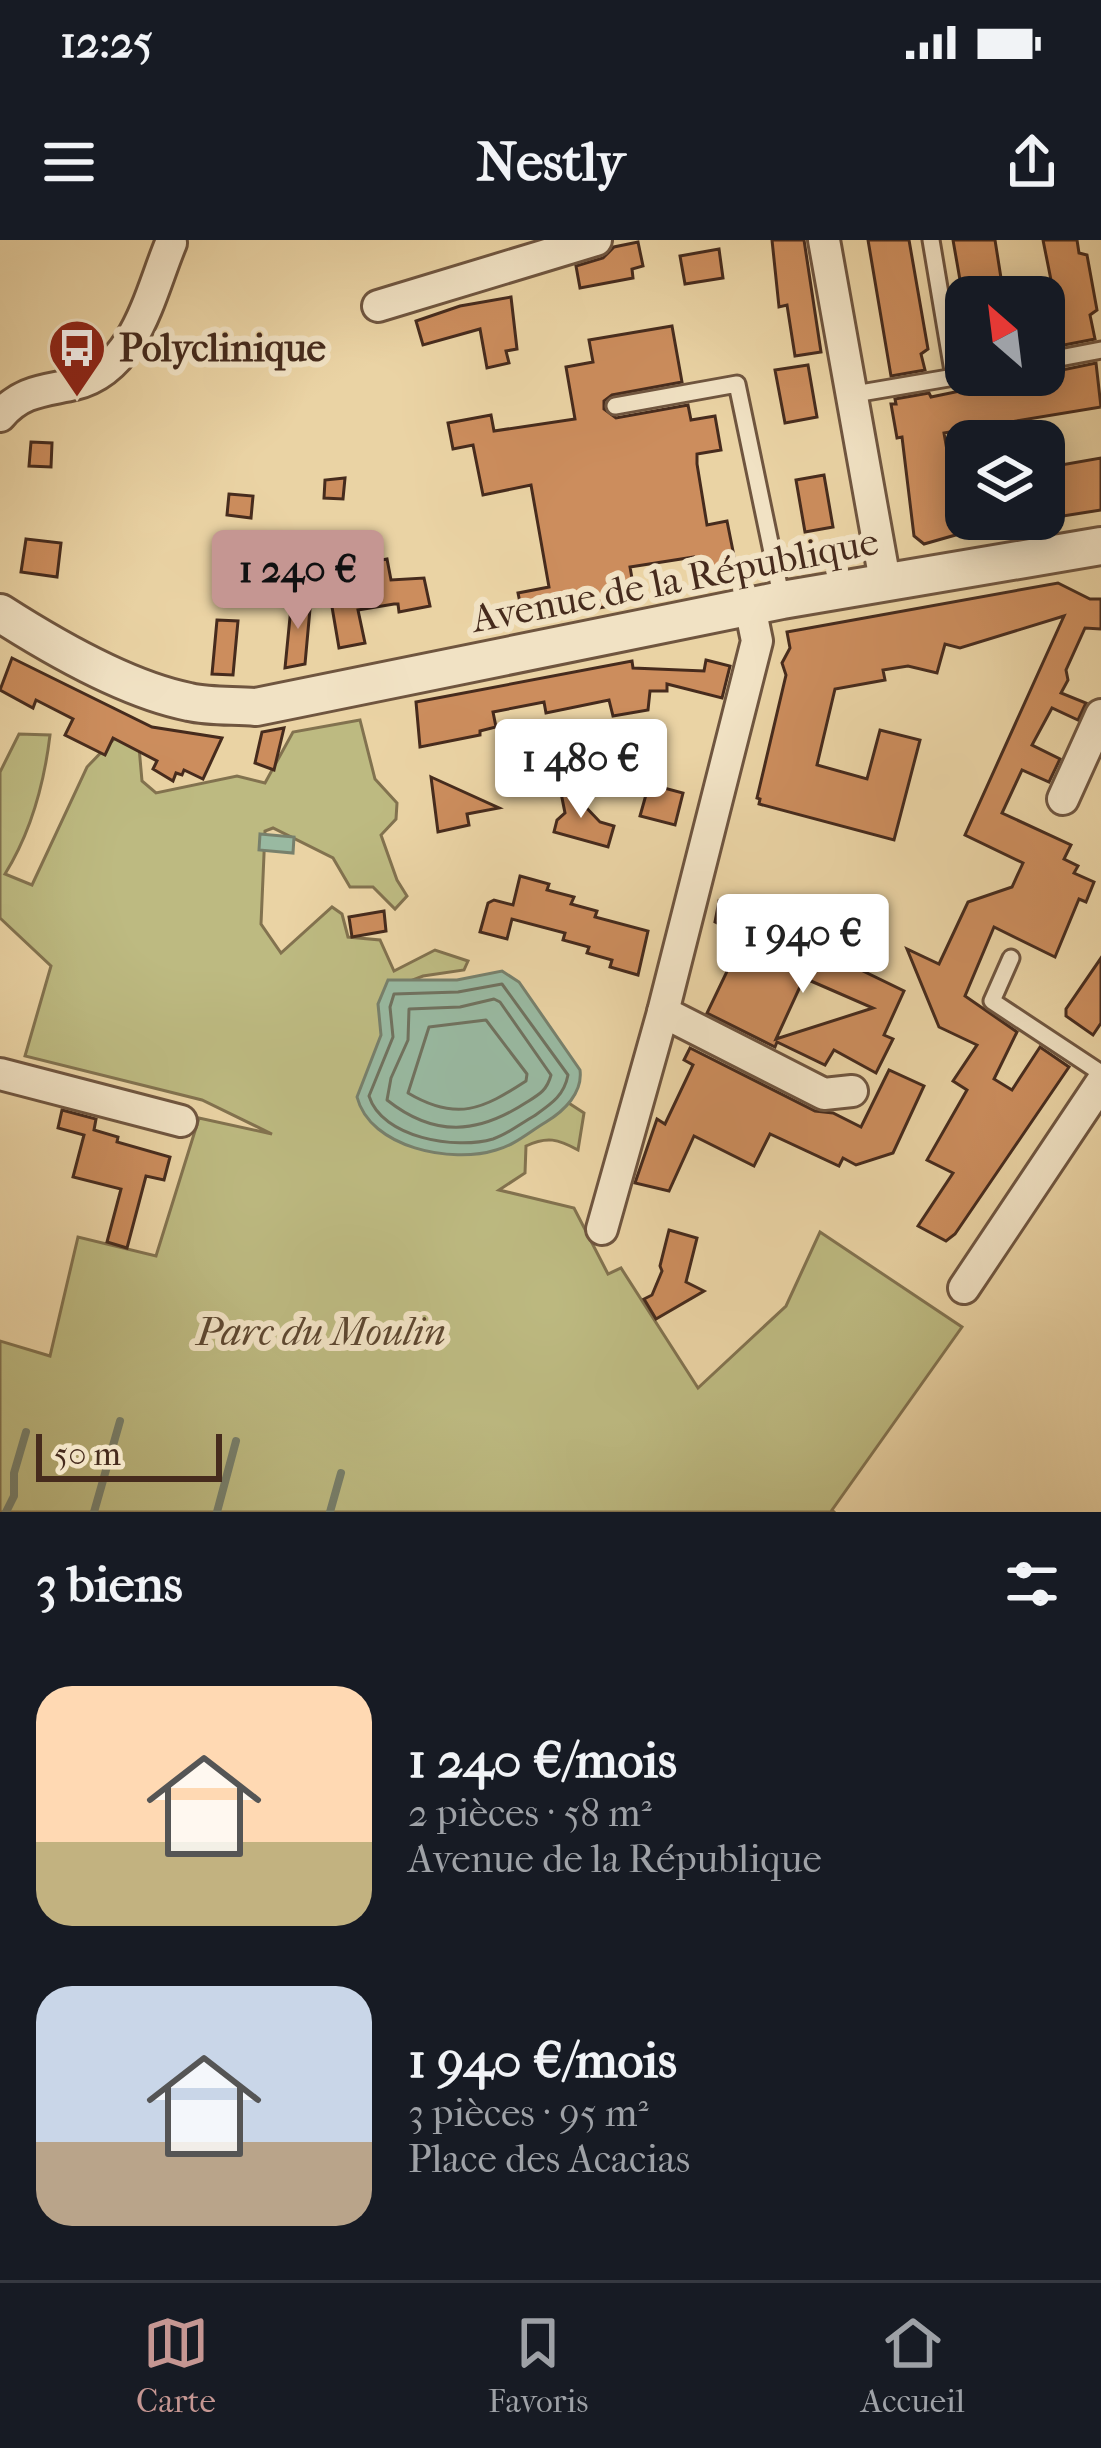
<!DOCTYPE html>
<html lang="fr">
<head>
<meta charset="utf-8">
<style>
  body { margin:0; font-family:"IM FELL French Canon",serif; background:#242831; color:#f1f3f6; height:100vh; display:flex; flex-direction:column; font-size:45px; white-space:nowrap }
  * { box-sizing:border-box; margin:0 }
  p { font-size:39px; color:#9ea1a6 }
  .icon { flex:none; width:66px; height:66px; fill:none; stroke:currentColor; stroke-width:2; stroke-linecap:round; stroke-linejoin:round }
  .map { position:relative; height:1272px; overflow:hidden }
  .side { display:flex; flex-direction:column; background:#171b24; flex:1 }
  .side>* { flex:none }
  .needle { width:78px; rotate:332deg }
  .controls { position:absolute; left:945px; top:36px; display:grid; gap:24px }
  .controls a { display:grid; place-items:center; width:120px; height:120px; border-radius:24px; background:#171b24; box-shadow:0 6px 30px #0003; font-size:60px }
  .scale { position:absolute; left:36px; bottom:30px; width:186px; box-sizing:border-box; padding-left:12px; border:6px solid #462b1d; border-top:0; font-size:33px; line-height:42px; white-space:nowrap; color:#462b1d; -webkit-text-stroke:9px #f1e2c4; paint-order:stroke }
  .price { position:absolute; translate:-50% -102px; padding:0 27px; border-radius:12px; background:#fff; color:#222; font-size:39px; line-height:78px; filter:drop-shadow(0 3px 6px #0008) }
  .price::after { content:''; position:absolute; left:50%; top:72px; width:36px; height:27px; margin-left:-18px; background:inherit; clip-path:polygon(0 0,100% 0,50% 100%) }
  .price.active { background:#c59692; color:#111 }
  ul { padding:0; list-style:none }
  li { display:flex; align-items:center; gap:36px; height:300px; padding:0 36px }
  li span { display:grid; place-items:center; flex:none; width:336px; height:240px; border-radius:36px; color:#555 }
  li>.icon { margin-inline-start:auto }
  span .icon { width:144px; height:144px; fill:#fffc; stroke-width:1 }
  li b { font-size:51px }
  h2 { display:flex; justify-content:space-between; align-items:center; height:144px; padding:0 36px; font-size:51px }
  .status { display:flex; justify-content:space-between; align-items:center; height:84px; padding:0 60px; background:#171b24; direction:ltr }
  .status svg { height:33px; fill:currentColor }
  header { display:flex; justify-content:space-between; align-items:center; height:156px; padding:0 36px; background:#171b24; font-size:54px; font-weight:700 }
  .tab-bar { display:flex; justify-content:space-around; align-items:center; height:168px; border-top:3px solid #363941; background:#171b24; font-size:33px; color:#9ea1a6 }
  .tab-bar a { display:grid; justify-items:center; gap:6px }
  .tab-bar .active { color:#c59692 }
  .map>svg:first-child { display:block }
  .green { fill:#bdba81; stroke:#82724f; stroke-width:3 }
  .water { fill:#99b9a1; stroke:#78806c; stroke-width:3 }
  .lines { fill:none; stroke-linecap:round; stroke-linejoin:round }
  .shore { stroke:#70725f; stroke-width:3 }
  .stream { stroke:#78806c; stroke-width:8 }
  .building { fill:#cc8d5d; stroke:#462b1d; stroke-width:3; fill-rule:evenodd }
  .service-casing { stroke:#6f553f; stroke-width:21 }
  .minor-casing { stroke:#6f553f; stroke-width:36 }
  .tertiary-casing { stroke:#6f553f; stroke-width:42 }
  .service { stroke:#f1e2c4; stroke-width:15 }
  .minor { stroke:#f1e2c4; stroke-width:30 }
  .tertiary { stroke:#f1e2c4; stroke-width:36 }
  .labels { text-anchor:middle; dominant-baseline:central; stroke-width:12; stroke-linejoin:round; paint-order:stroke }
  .poi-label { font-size:39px; font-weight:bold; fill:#462b1d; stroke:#f1e2c4; text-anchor:start }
  .street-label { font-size:39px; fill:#462b1d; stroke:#f1e2c4 }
  .park-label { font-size:39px; font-style:italic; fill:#5e4831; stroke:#f1e2c4 }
</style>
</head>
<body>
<div class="status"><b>12:25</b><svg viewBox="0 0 49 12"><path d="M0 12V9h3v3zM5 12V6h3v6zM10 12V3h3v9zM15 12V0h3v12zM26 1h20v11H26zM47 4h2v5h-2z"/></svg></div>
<header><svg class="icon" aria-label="menu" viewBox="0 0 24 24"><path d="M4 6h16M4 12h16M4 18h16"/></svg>Nestly<svg class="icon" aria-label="share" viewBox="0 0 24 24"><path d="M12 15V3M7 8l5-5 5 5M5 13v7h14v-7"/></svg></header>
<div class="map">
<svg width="1101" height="1272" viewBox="0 0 1101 1272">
  <rect width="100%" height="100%" fill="#ead3a4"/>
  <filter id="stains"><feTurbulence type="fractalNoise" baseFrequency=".00167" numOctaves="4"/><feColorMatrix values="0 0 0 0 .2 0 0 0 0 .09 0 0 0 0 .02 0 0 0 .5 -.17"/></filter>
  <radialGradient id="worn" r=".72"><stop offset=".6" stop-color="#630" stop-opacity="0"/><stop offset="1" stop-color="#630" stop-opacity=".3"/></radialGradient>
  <path class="green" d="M360,480l15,59 22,24 -1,16 -15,16 16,45 10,16 -12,13 -22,-22h-23l-17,-29 -60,-30 -8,3 -4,93 20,29 51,-46 10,7 6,23 32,3 14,31 41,-21 33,11 -4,9 -41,6 -31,12 192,125 -6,37c-20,-11 -31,-14 -52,-4l-1,27 -26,17 75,18 34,66 13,-6 77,120 88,-82 34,-74 142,95 -130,183 2,2h-834v-171l50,15 28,-119 78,19 43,-138 73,16 -70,-34 -177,-44 26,-90 -51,-48v-146l19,-38 31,1c-6,50 -19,97 -45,139l27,11 55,-118 28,-29 24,9 3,34 14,12 81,-17 28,7 28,-51z"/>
  <g class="water">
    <polygon points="260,594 294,597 293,613 259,610"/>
    <path d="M502,731l17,11 61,88c3,23 -16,41 -34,52 -17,10 -31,23 -50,28 -44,14 -126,-2 -139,-53l24,-62 -3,-31 10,-24h69z"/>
  </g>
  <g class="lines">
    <g class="shore">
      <path d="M502,744l66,91c-4,21 -17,29 -34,41 -14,8 -26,18 -41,23 -37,11 -111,-1 -124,-43l24,-59 -3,-30 4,-13 64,-2z"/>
      <path d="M494,759l6,3 51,73c-4,15 -11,19 -24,27 -49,32 -92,36 -140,-2l4,-22 17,-38 1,-31 51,-2z"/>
      <path d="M486,780l41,54 -1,7c-43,28 -69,41 -118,12l21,-66z"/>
    </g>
    <g class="stream">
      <polyline points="6,1272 14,1256 14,1233 26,1192"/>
      <polyline points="94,1272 120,1181"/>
      <polyline points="217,1272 236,1201"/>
      <polyline points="330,1272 341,1233"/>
    </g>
  </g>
  <g class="building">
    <polygon points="772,0 804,0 821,112 795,116 787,65 779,67"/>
    <polygon points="868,0 909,0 928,109 921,114 925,130 891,136"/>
    <polygon points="953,0 995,0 1004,57 963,57"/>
    <polygon points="1043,0 1077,0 1079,13 1087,15 1097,70 1090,75 1095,99 1064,105"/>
    <polygon points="638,2 643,26 632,29 633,38 580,48 576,26 603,18 614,7"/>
    <polygon points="719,9 723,38 685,44 680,16"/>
    <polygon points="511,57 517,109 506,111 509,123 487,128 480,89 423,105 416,81 460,66"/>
    <polygon points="672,86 682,142 612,155 604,161 604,169 616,178 688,165 691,180 715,176 721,210 697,214 697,224 707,285 727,281 739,341 703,348 694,317 630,327 636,361 524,382 518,353 549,347 531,245 483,255 473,205 453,209 448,183 491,175 494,191 575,179 566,127 593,122 589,100"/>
    <polygon points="1096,123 1101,167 944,193 954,251 966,249 966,292 924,304 914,296 902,197 897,198 891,164 896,164 895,159 929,153 931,157"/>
    <polygon points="808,125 817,177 785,183 775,130"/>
    <polygon points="31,202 52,203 51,227 29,226"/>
    <polygon points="1101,218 1101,270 1044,279 1044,228"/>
    <polygon points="824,235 833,287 805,292 796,240"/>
    <polygon points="345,238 343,259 324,258 325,240"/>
    <polygon points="229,254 253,256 251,278 227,275"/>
    <polygon points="26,299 61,303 57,337 21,332"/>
    <polygon points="323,314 345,315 344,327 387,319 391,340 424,338 430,366 399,372 398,364 394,364 358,370 365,403 339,408"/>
    <polygon points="1058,343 1090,359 1101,359 1101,389 1085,388 1066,430 1068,440 1061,453 1086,463 1078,480 1052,468 1032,505 1060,519 1049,542 1022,530 1002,573 1071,605 1064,619 1078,626 1074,633 1094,642 1086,662 1079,659 1055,717 994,687 965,756 1017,792 994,839 1012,850 1040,807 1069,827 955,994 946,1001 918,986 953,933 927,920 967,850 953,841 977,805 939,787 907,709 939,724 968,662 1012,647 1023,623 965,595 1064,376 960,408 945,404 937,433 908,426 883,430 885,440 835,449 817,525 867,539 880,490 920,500 894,600 759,564 760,559 757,558 786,435 782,423 790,408 787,392"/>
    <polygon points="292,357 311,358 305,424 285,428"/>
    <polygon points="217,380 238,381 233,435 212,434"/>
    <polygon points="12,418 152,487 222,498 203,539 184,530 182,535 176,533 173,541 153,529 157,521 113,498 105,515 65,495 73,479 36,460 33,468 0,450"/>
    <polygon points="706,420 730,426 722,458 667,444 667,451 650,451 648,470 613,476 609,460 546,473 544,462 493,472 496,487 480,491 480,495 420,507 416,462 632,421 633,428 704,431"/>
    <polygon points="284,488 274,530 255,523 262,492"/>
    <polygon points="431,537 499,568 467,574 469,585 438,592"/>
    <polygon points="558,538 600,582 614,586 608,607 554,592 557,580 565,573"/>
    <polygon points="649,544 683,553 675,585 640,576"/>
    <polygon points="520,636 549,644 547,650 574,657 571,664 597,671 595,677 648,691 638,735 610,727 612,720 587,713 589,707 563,700 565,693 512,679 507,699 480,692 488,663 494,660 513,665"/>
    <path d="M719,661l185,90 -20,44 9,4 -17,34 -42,-23 -9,15 -48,-23 -2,5 -68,-34 37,-77 -29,-14zM804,738l69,30 -97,31z"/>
    <polygon points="384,671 386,691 352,697 349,677"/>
    <polygon points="1101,718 1101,783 1093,795 1066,776 1066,769"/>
    <polygon points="690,808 815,871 833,873 861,887 889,830 924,846 893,913 856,925 843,918 839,926 770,894 754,926 694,896 669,951 635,943 657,879 665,884 693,825 684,820"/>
    <polygon points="62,870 96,879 94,890 118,897 117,902 170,917 164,940 146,936 127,1008 107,1002 121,949 73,937 84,895 58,888"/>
    <polygon points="669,990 697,998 686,1042 704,1051 656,1079 644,1059 652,1055 662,1031 660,1026"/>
  </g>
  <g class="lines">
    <g class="service-casing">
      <g id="service">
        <polyline points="931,0 954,137"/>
        <polyline points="1044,121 1101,110"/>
        <polyline points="849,155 966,135"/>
        <polyline points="615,166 737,144 782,360"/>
        <polyline points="1011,718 992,761 1101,833"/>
      </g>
    </g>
    <g class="minor-casing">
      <g id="minor">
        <polyline points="824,0 885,341"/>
        <polyline points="378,66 596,0"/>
        <path d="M0,176c22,-26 45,-25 75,-32 61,-15 75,-91 96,-141"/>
        <polyline points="1063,559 1101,475"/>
        <polyline points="663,772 824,854 852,851"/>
        <polyline points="0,834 181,881"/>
        <polyline points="602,989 663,772 757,401 750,367"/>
        <polyline points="964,1048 1101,843"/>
      </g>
    </g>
    <g class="tertiary-casing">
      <path id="tertiary" d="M0,373c53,34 128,77 189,89 22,5 46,3 67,5l526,-107 319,-54"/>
    </g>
    <use href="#service" class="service"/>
    <use href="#minor" class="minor"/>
    <use href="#tertiary" class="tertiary"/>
  </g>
  <defs>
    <g id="bus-pin" transform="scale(3)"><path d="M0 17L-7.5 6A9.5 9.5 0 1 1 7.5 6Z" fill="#8f2418" stroke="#f1e2c4"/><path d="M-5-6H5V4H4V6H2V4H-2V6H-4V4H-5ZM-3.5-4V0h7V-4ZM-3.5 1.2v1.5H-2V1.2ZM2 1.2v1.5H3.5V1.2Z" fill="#fff"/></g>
  </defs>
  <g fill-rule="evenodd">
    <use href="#bus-pin" x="77" y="108"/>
  </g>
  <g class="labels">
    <g class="poi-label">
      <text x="119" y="108">Polyclinique</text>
    </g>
    <g class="street-label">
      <text transform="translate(675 340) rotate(-11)">Avenue de la République</text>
    </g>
    <g class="park-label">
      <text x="321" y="1092">Parc du Moulin</text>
    </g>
  </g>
  <rect width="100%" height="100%" filter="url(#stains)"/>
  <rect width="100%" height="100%" fill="url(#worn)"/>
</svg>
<div class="controls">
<a><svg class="needle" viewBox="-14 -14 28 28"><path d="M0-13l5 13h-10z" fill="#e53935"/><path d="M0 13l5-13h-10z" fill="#9ea1a6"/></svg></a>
<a><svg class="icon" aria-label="layers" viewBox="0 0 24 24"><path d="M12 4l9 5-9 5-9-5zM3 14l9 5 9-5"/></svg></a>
</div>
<div class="scale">50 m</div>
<b class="price active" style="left:298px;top:392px">1 240 €</b>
<b class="price" style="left:581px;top:581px">1 480 €</b>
<b class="price" style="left:803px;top:756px">1 940 €</b>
</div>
<section class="side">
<h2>3 biens<svg class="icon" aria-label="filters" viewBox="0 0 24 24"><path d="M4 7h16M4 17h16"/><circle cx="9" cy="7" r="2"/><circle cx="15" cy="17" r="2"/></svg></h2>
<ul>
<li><span style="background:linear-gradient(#ffd9b3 65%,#c2b280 0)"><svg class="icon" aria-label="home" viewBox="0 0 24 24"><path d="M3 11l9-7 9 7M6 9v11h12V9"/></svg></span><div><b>1 240 €/mois</b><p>2 pièces · 58 m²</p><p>Avenue de la République</p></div></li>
<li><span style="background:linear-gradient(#c9d6e8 65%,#b9a48a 0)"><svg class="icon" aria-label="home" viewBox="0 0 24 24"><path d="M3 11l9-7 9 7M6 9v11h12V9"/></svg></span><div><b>1 940 €/mois</b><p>3 pièces · 95 m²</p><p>Place des Acacias</p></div></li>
</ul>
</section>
<nav class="tab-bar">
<a class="active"><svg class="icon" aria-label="map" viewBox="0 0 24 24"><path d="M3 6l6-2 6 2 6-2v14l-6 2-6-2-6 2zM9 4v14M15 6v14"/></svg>Carte</a>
<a><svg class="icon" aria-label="saved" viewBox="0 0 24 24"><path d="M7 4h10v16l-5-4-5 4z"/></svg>Favoris</a>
<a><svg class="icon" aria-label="home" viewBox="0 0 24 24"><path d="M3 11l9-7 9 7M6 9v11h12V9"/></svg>Accueil</a>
</nav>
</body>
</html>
